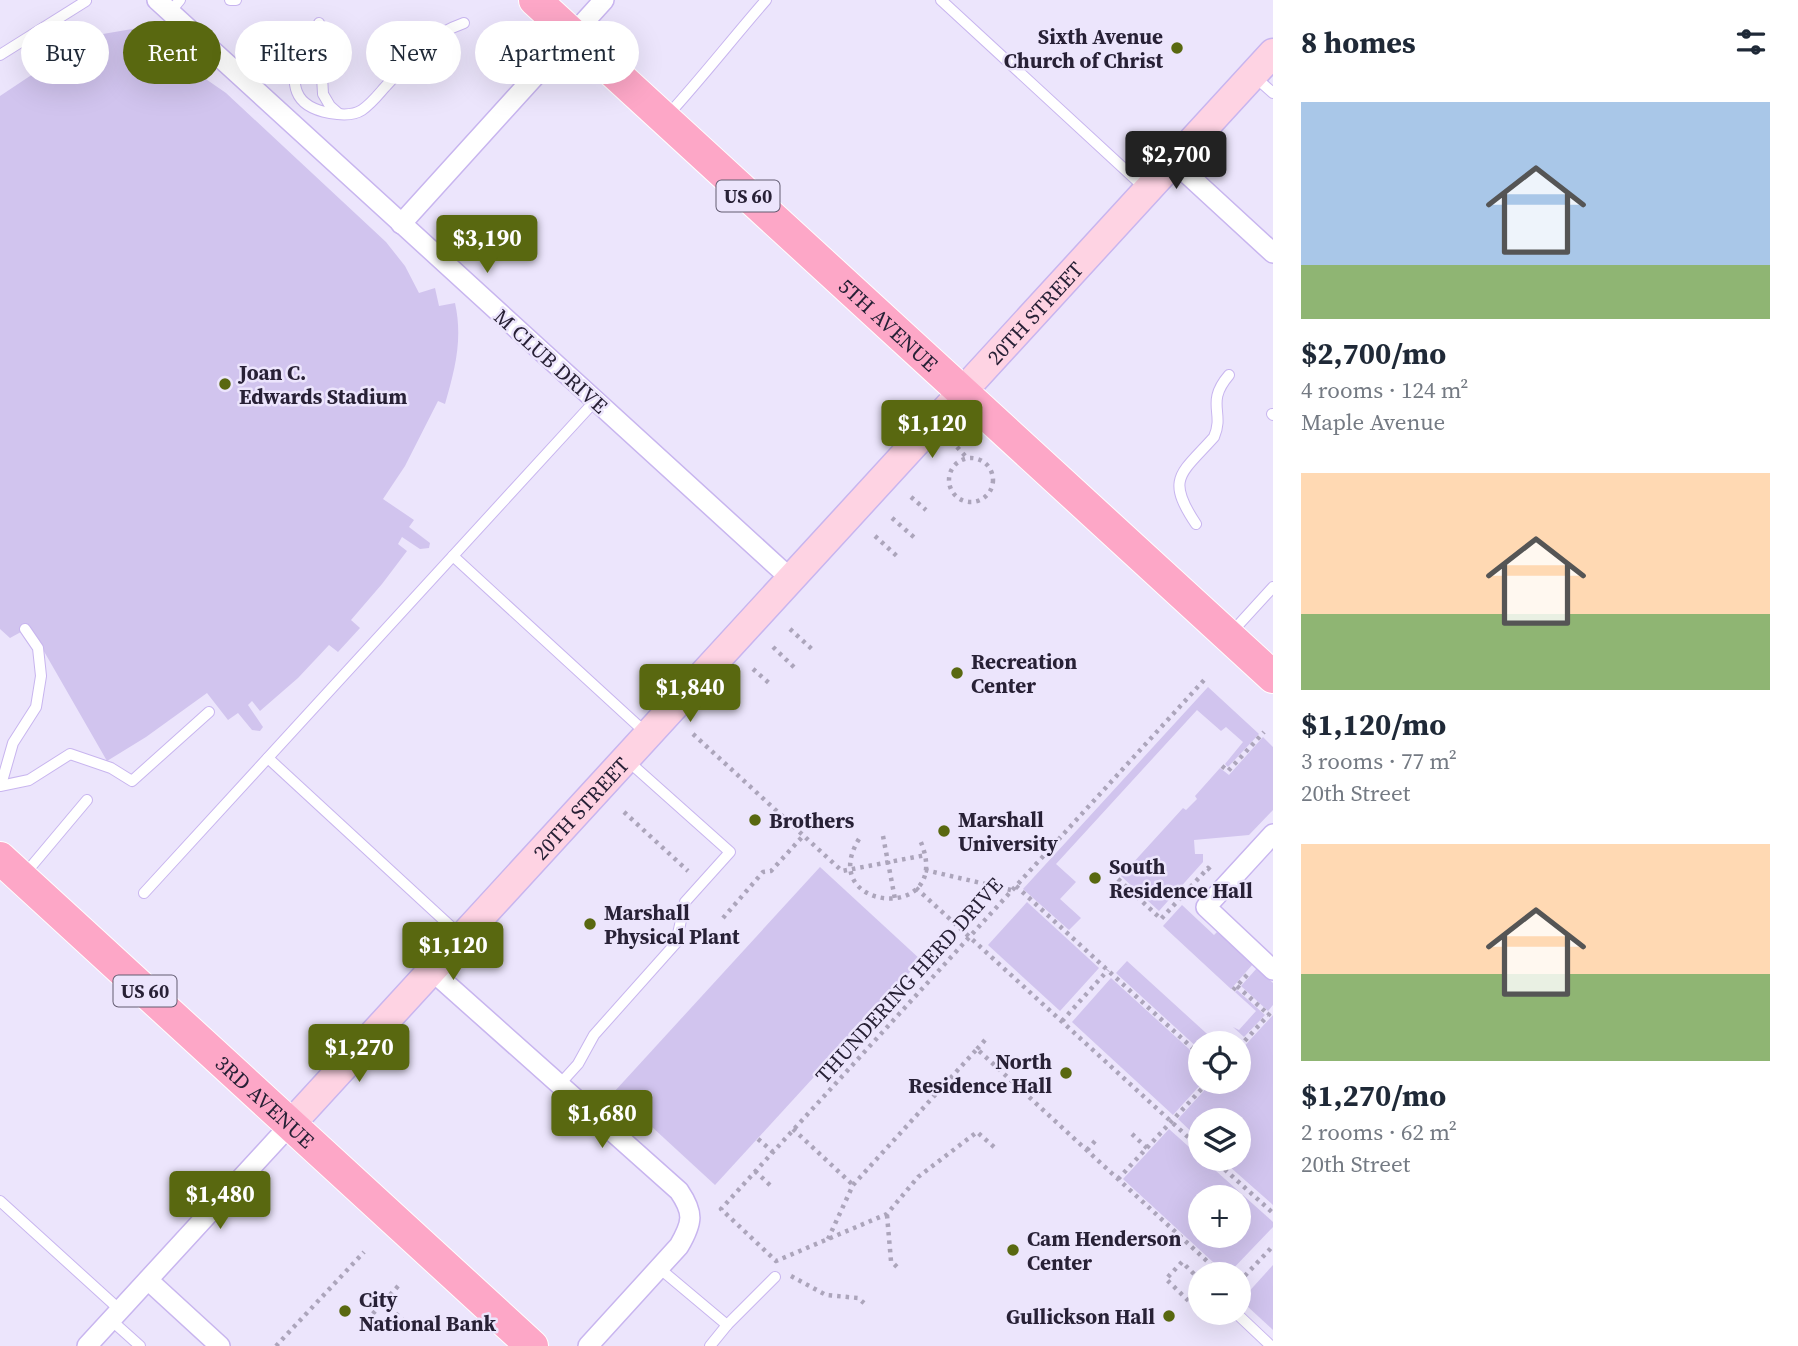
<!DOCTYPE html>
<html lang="en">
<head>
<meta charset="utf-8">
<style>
  body { margin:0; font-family:"Source Serif 4",serif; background:#f2f2f3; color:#1f2937; height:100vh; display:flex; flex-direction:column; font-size:26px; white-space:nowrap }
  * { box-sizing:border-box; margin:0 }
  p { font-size:23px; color:#747a83 }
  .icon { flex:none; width:38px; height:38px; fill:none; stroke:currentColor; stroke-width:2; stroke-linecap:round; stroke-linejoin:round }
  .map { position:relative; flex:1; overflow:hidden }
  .panel { display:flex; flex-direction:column; background:#fff; width:525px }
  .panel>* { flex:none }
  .top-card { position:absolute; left:21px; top:21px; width:665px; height:63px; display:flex; gap:14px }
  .tools { position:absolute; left:1188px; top:1031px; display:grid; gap:14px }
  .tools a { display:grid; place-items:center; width:63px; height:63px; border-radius:50%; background:#fff; box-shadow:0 7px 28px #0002; font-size:35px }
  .price { position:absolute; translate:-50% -60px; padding:0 16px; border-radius:7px; background:#596810; color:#fff; font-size:23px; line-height:46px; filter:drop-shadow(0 2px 4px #0008) }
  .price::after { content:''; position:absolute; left:50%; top:42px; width:21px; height:16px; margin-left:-10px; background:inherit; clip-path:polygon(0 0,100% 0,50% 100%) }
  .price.selected { background:#222; color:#fff }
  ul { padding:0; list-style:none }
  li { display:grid; align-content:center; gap:14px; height:371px; padding:0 28px }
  li span { display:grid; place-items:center; height:217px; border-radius:0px; color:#555 }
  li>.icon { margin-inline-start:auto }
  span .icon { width:126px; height:126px; fill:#fffc; stroke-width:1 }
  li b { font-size:30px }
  h2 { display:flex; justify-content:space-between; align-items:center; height:84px; padding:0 28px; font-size:30px }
  .pill { padding:0 24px; border-radius:32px; background:#fff; box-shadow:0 7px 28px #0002; font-size:24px; line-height:63px }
  .pill.selected { background:#596810; color:#fff }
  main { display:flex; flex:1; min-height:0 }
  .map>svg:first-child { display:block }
  .green { fill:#d1c4ee; fill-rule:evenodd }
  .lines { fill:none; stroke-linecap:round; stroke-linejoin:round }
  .lane-casing { stroke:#c8b5ef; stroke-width:12 }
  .street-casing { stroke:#c8b5ef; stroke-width:22 }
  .secondary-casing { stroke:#c8b5ef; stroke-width:31 }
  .primary-casing { stroke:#fff; stroke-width:34 }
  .path { stroke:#aca5bb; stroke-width:4.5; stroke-dasharray:3.5 5; stroke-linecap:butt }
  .lane { stroke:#fff; stroke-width:10 }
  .street { stroke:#fff; stroke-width:19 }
  .secondary { stroke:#fed3e3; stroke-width:28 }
  .primary { stroke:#fda7c7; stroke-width:32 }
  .poi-dot { fill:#596810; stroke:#ece5fc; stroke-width:2.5 }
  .labels { text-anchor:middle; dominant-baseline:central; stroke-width:5; stroke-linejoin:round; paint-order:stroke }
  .shield { fill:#ece5fc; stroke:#635c71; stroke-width:2 }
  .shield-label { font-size:19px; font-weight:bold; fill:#282136 }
  .poi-label { font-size:21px; font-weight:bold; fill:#282136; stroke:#ece5fc; text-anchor:start }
  .street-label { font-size:21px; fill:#282136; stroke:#ece5fc }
</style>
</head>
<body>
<main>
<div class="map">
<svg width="1273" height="1346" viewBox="0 0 1273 1346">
  <rect width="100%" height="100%" fill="#ece5fc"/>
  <g class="green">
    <path d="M138,28l20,2 -1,15 18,2 -4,17 29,11 26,18 160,149 19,24 14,27 16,-5 4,18 16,-3c8,36 0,66 -10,101l-7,-3 -33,65 -22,33 31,21 -5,7 21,16 -1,5 -9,1 -18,-12 -4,7 9,7 -25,33 -31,36 9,8 -22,24 -9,-7 -31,33 -38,33 -8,-10 -4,4 15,22 -3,4 -8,-1 -14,-17 -10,7 -21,-27 -61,44 -39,24 -77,-134 -20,11 -10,-9v-533l60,-40 -2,-6 39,-15z"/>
    <polygon points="1208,687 1259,734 1228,767 1225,764 1243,742 1226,727 1221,731 1197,710 1056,864 1076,882 1060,899 1081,918 1069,930 1023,889"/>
    <polygon points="1263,737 1273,747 1273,810 1249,835 1194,840 1195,854 1203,854 1203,862 1159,911 1121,876 1183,808 1186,810 1197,799 1195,796 1220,768 1229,775"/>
    <polygon points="820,867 921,960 715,1185 614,1092"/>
    <polygon points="1027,902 1099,968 1060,1011 988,945"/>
    <polygon points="1182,905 1214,935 1217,932 1253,964 1231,989 1163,926"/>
    <polygon points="1127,961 1217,1043 1200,1043 1200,1050 1116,973"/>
    <polygon points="1257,968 1273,983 1273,1005 1268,1011 1241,986"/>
    <polygon points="1111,978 1200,1059 1200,1082 1203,1082 1173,1115 1072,1022"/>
    <polygon points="1237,990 1265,1015 1244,1037 1233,1027 1239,1030 1256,1011 1235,992"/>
    <polygon points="1273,1015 1273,1205 1221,1159 1239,1158 1239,1120 1200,1120 1200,1140 1178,1119 1212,1082 1239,1082 1239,1052"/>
    <path d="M1169,1129l104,93v5l-45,47h-2l-103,-95zM1200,1197h39v39h-39z"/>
    <polygon points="1273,1265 1273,1330 1247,1306 1244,1297"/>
  </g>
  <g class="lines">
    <g class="lane-casing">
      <g id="lane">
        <polyline points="230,0 236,0"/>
        <polyline points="941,0 1146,189"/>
        <polyline points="170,12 180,0"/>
        <polyline points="319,23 323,94 330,106 339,114"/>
        <path d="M296,48c-3,34 -7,58 34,65 11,2 23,3 32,-3 9,-6 16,-15 23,-23 27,-29 40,-50 79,-64"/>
        <polyline points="0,55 86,1"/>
        <polyline points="1255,77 1273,93"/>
        <path d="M667,116c34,-37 65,-77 99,-116"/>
        <polyline points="1272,414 1273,415"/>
        <path d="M1196,524c-31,-46 -15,-50 18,-87 11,-25 -9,-34 15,-62"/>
        <polyline points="453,556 646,733"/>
        <polyline points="1231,633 1273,587"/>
        <polyline points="268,758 460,935"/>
        <polyline points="1,785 13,743 36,707 41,676 38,648 25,629"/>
        <polyline points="0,786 29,780 70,754 111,768 132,781 209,712"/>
        <polyline points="24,875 87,800"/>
        <polyline points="144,893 595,401"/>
        <polyline points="559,1085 578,1064 594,1035 676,943 685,902 730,852 628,761"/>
        <polyline points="0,1201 120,1310"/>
        <polyline points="659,1268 727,1325 710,1346"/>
        <polyline points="1235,1312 1271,1346"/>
        <polyline points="111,1320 140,1346"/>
        <polyline points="727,1325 775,1277"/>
      </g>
    </g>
    <g class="street-casing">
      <g id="street">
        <polyline points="157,0 791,579"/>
        <polyline points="1173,161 1273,253"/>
        <polyline points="401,224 604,0"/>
        <polyline points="1273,834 1206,907 1273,970"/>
        <path d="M431,970l248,221c15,22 14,31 0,55l-91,100"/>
        <polyline points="148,1280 220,1346"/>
        <polyline points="87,1346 290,1125"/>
      </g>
    </g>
    <g class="secondary-casing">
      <g id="secondary">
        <path id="s1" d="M290,1125l983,-1072"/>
      </g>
    </g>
    <g class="primary-casing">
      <g id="primary">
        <path id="s2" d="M535,0l738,677"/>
        <path id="s3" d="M0,858l532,488"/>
      </g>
    </g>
    <g class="path">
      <polyline points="957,447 967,458"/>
      <circle cx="971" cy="480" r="22"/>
      <polyline points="911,497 926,510"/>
      <polyline points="892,518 916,539"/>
      <polyline points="875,536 899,558"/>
      <polyline points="790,629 814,651"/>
      <polyline points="773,647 797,670"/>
      <polyline points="753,669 769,683"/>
      <polyline points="693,734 842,871 926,855"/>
      <polyline points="1222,766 1228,771 1264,732"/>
      <polyline points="624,812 688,871"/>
      <polyline points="883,836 895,899"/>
      <path d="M859,839c-45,73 98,85 61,1"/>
      <polyline points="925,870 1011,890"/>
      <polyline points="1118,879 1161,919 1208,868 1212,872"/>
      <polyline points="1016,886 1200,1055"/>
      <polyline points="916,888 1200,1148"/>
      <polyline points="723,918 763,872 771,871 803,836"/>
      <polyline points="1237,986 1269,1015"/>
      <polyline points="1233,990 1249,973"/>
      <polyline points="1062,1021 1108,970"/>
      <polyline points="1239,1047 1273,1010"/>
      <polyline points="977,1049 985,1040"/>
      <polyline points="793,1129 853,1185"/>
      <polyline points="1132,1134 1147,1148"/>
      <polyline points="758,1139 773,1152"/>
      <polyline points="994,1147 977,1132 918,1177 887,1214 776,1261 721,1209 1205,679"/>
      <polyline points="1087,1150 1095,1141"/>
      <polyline points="1212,1158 1273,1213"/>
      <polyline points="755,1171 771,1186"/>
      <polyline points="1118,1179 1208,1082"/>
      <polyline points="887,1215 891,1261 897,1267"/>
      <polyline points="828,1239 853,1185 977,1049 1221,1274"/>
      <polyline points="791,1276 826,1295 858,1298 864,1303"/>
      <polyline points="1200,1280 1182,1262 1166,1279 1200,1312"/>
      <polyline points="1239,1282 1273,1246"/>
      <polyline points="383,1302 403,1320"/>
      <polyline points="1201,1312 1209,1320"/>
      <polyline points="367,1320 400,1284"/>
      <polyline points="276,1346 364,1252"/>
    </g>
    <use href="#lane" class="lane"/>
    <use href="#street" class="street"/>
    <use href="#secondary" class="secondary"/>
    <use href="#primary" class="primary"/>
  </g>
  <g class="poi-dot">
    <circle cx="1177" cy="48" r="7"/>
    <circle cx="225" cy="384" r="7"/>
    <circle cx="957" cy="673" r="7"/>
    <circle cx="755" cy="820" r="7"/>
    <circle cx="944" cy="831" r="7"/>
    <circle cx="1095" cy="878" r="7"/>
    <circle cx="590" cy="924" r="7"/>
    <circle cx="1066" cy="1073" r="7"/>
    <circle cx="1013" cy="1250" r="7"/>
    <circle cx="345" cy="1311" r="7"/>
    <circle cx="1169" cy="1316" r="7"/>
  </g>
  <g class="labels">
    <g class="shield">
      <rect x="716.5" y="180.5" width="63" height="31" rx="5"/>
      <rect x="113.5" y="975.5" width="63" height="31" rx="5"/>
    </g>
    <g class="shield-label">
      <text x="748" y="196">US 60</text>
      <text x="145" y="991">US 60</text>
    </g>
    <g class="poi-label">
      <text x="1163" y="36" text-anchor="end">Sixth Avenue<tspan x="1163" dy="24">Church of Christ</tspan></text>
      <text x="239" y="372">Joan C.<tspan x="239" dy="24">Edwards Stadium</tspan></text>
      <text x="971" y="661">Recreation<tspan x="971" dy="24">Center</tspan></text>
      <text x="958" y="819">Marshall<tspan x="958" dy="24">University</tspan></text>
      <text x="769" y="820">Brothers</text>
      <text x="1109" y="866">South<tspan x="1109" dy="24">Residence Hall</tspan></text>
      <text x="604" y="912">Marshall<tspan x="604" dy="24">Physical Plant</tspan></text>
      <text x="1052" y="1061" text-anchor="end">North<tspan x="1052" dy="24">Residence Hall</tspan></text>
      <text x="1027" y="1238">Cam Henderson<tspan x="1027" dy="24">Center</tspan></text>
      <text x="359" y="1299">City<tspan x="359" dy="24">National Bank</tspan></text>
      <text x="1155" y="1316" text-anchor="end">Gullickson Hall</text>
    </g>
    <g class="street-label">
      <text stroke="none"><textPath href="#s1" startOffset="1102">20TH STREET</textPath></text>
      <text stroke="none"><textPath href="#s2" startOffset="480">5TH AVENUE</textPath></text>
      <text transform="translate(551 361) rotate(42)">M CLUB DRIVE</text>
      <text stroke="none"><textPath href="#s1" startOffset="430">20TH STREET</textPath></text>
      <text transform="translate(909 980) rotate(-48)">THUNDERING HERD DRIVE</text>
      <text stroke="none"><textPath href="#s3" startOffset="360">3RD AVENUE</textPath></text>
    </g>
  </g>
</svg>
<div class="tools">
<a><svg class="icon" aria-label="locate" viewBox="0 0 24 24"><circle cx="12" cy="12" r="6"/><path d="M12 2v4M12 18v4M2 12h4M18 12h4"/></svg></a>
<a><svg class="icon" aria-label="layers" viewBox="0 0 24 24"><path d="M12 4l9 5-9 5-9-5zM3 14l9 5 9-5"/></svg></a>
<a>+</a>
<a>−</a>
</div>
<b class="price selected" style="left:1176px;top:191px">$2,700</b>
<b class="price" style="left:487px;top:275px">$3,190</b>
<b class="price" style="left:932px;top:460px">$1,120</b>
<b class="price" style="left:690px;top:724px">$1,840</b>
<b class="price" style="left:453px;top:982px">$1,120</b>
<b class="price" style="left:359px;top:1084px">$1,270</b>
<b class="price" style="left:602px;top:1150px">$1,680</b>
<b class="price" style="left:220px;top:1231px">$1,480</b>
<div class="top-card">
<a class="pill">Buy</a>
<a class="pill selected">Rent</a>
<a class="pill">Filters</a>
<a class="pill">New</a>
<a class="pill">Apartment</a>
</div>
</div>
<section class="panel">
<h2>8 homes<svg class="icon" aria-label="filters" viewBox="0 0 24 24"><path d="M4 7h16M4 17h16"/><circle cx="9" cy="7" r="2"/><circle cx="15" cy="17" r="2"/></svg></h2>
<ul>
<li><span style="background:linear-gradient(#a9c7e8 75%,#8fb573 0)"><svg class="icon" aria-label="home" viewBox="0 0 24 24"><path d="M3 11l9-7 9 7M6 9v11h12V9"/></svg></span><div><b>$2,700/mo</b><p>4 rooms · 124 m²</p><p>Maple Avenue</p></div></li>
<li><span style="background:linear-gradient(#ffd9b3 65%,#8fb573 0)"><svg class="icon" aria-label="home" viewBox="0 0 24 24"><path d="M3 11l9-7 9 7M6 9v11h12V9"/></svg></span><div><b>$1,120/mo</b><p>3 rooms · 77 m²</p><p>20th Street</p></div></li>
<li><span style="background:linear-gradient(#ffd9b3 60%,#8fb573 0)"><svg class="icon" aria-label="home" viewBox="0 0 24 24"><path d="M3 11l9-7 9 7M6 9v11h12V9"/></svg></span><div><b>$1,270/mo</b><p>2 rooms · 62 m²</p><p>20th Street</p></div></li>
</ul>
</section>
</main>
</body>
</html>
